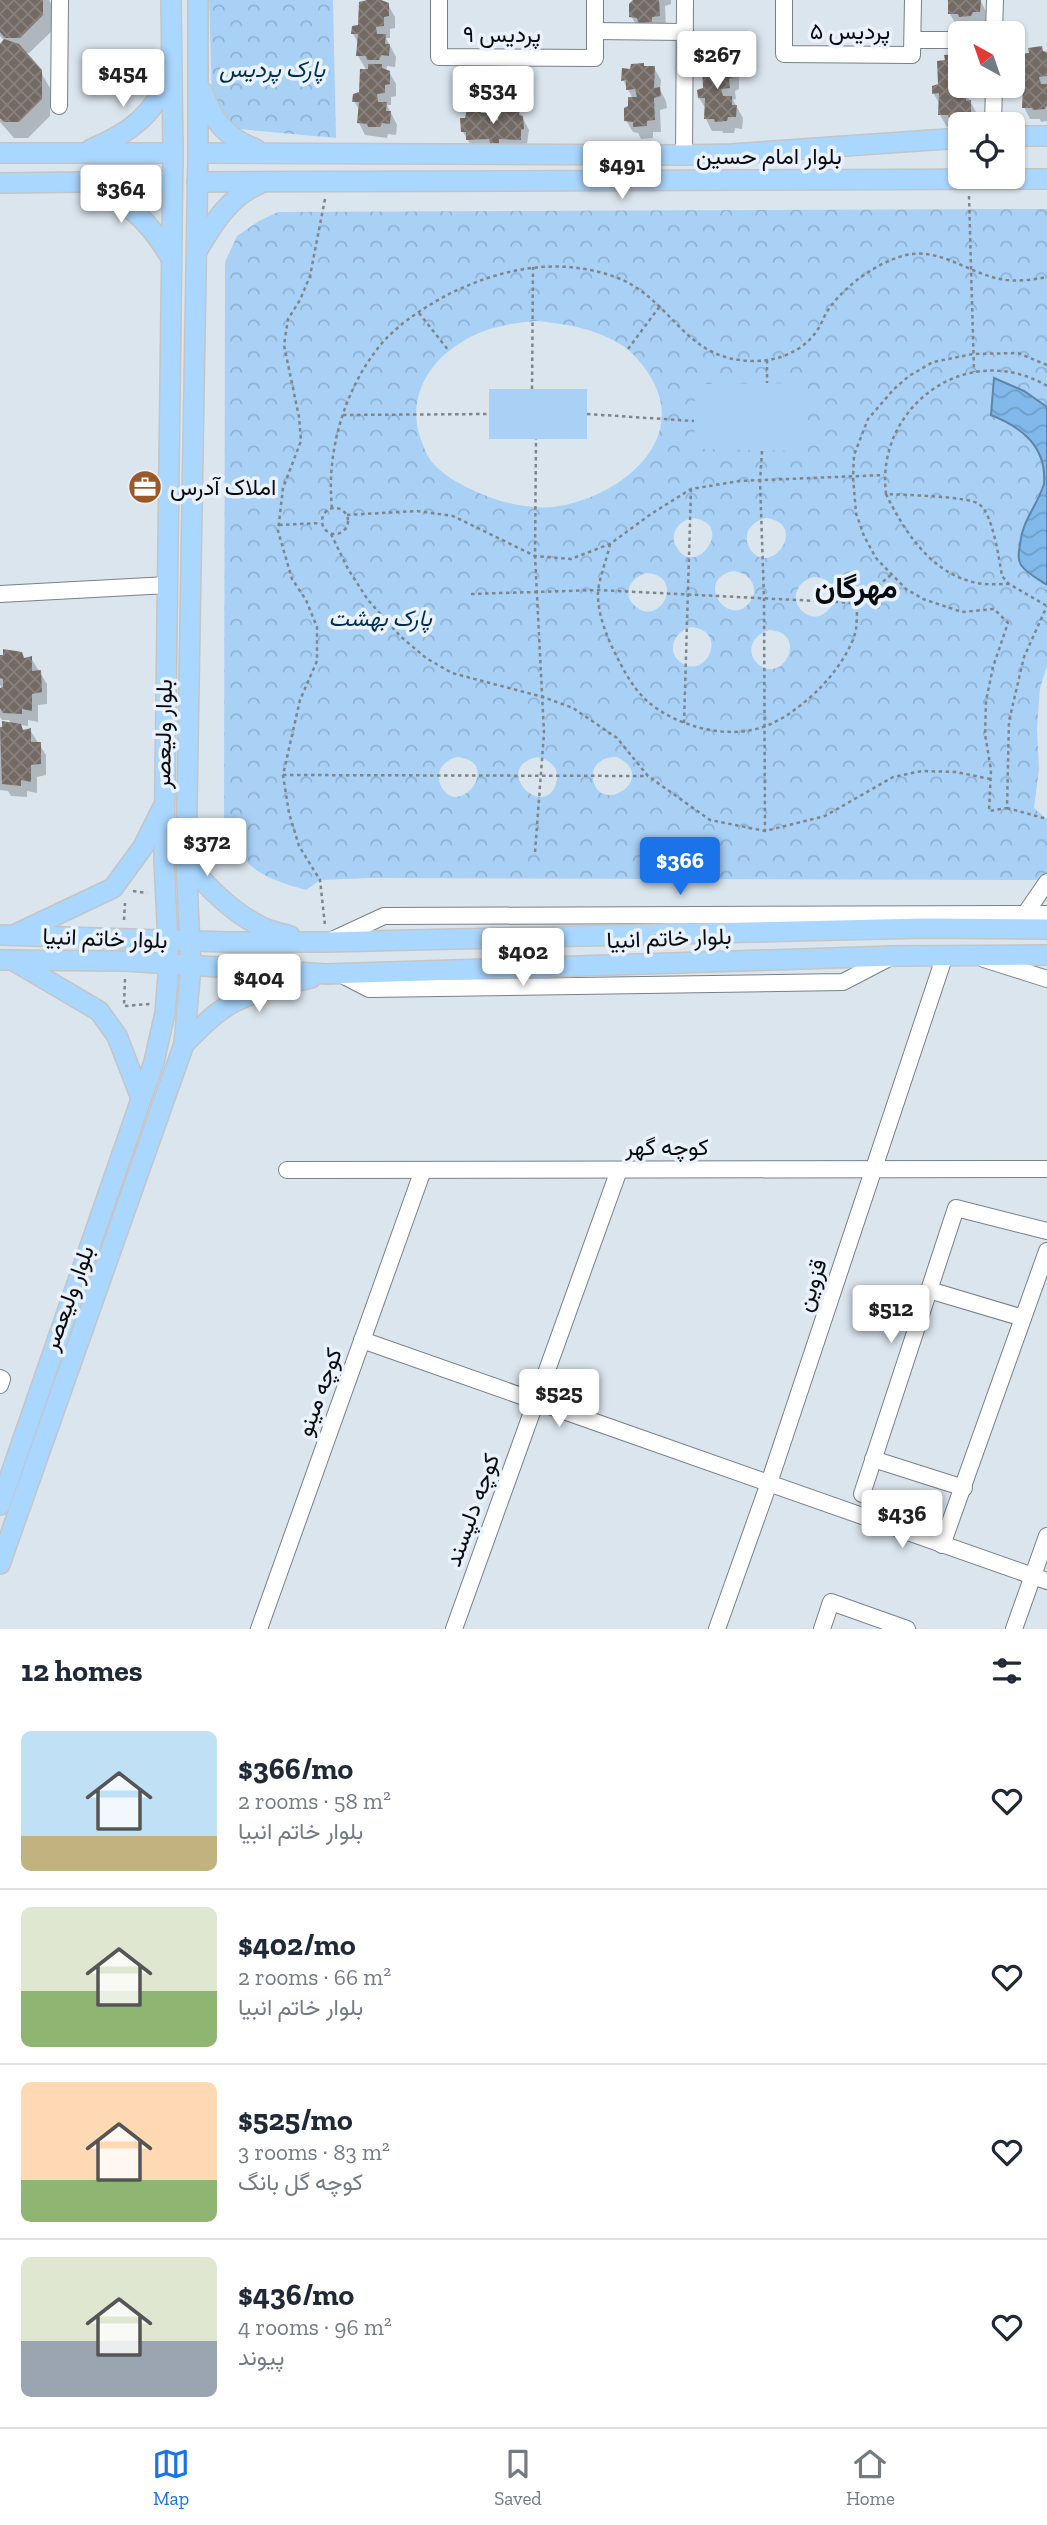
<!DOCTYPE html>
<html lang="en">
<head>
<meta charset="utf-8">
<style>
  body { margin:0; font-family:"Zilla Slab",Vazirmatn,serif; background:#f6f6f7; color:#1f2937; height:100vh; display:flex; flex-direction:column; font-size:26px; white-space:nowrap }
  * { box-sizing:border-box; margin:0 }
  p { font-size:23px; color:#747a83 }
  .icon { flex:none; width:38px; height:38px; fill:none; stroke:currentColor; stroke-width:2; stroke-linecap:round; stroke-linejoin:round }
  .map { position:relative; height:1629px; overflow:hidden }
  .sheet { display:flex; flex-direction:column; background:#fff; flex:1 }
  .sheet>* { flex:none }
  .needle { width:46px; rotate:320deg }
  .controls { position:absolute; left:948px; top:21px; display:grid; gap:14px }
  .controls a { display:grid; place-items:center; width:77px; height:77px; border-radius:10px; background:#fff; box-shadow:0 2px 5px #0004; font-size:35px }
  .price { position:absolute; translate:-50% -60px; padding:0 16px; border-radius:7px; background:#fff; color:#222; font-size:23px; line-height:46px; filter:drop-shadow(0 2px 4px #0008) }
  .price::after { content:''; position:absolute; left:50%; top:42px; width:21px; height:16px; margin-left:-10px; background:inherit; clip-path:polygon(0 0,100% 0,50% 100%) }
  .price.current { background:#1a73e8; color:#fff }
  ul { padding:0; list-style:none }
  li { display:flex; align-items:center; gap:21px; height:175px; padding:0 21px }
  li+li { border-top:2px solid #e0e1e3 }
  li span { display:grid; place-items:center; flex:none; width:196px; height:140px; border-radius:10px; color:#555 }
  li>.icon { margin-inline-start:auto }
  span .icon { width:84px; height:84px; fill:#fffc; stroke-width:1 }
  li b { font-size:30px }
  h2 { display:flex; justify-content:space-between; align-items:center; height:84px; padding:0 21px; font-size:30px }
  .tabs { display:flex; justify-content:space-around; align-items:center; height:98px; border-top:2px solid #e0e1e3; background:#fff; font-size:19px; color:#747a83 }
  .tabs a { display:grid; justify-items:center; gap:4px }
  .tabs .current { color:#1a73e8 }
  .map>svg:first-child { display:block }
  .park { fill:url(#park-crowns); fill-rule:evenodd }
  .pitch { fill:#a9d1f6 }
  .water { fill:url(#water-waves); stroke:#5d85a8; stroke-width:2 }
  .shadow { fill:#0003 }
  .building { fill:url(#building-cross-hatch) }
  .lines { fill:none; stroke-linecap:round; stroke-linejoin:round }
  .minor-casing { stroke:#788189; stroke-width:18 }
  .major-casing { stroke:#c4c5c5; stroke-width:22 }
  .path { stroke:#7e858b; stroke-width:2.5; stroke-dasharray:3.5 3.5; stroke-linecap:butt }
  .minor { stroke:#fff; stroke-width:16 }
  .major { stroke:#aad7ff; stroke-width:19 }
  .labels { text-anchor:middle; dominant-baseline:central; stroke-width:7; stroke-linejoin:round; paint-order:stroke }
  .street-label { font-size:23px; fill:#090c0f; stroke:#e9f2fc }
  .park-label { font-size:23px; font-style:italic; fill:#032f4f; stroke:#e9f2fc }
  .poi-label { font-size:23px; fill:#090c0f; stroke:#e9f2fc; text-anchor:start }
  .district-label { font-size:30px; font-weight:bold; fill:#090c0f; stroke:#e9f2fc }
</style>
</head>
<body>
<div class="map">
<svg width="1047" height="1629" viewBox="0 0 1047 1629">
  <defs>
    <pattern id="park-crowns" width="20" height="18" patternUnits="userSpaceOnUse" patternTransform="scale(1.75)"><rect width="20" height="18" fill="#a9d1f6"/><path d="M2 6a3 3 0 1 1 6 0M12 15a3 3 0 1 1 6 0" fill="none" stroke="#90b2d2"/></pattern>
    <pattern id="water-waves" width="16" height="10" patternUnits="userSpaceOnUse" patternTransform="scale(1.75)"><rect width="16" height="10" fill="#81b9ea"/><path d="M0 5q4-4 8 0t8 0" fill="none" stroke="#6e9ec8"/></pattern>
    <pattern id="building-cross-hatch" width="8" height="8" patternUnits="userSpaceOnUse" patternTransform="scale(1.75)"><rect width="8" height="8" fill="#746a64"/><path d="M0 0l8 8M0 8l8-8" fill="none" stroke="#88817d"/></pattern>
  </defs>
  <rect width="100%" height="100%" fill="#dbe5ee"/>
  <g class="park">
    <polygon points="209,0 333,0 336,138 239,129 224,118 212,96"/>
    <path d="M1047,209v198l-23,-16 -29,-13 18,45 24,19 8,19 -1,23 -9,18 -14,63 9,9 17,11v81l-7,22 -3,40 2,41 -5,39 13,11v61l-676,-2 -51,2 -14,10c-46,-13 -63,-21 -82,-67l1,-561 12,-26 22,-15 19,-9zM536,321c31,3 63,8 90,27 9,7 18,18 24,28 42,68 -37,125 -98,131 -20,2 -44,-3 -63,-10 -20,-8 -43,-18 -58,-36 -5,-7 -8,-16 -11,-24 -13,-40 9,-77 45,-97 22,-13 46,-17 71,-19zM692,518c46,4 2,64 -16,28 -7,-13 3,-25 16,-28zM765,518c47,5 3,64 -16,29 -7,-14 3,-25 16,-29zM733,571c16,1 28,17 17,31 -21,28 -57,-22 -17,-31zM647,573c40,3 12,57 -13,32 -13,-12 -2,-29 13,-32zM814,577c41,3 12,58 -13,33 -12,-13 -2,-30 13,-33zM691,627c41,4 12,58 -13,33 -12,-12 -1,-30 13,-33zM770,630c40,3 12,57 -13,33 -13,-13 -2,-30 13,-33zM457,757c47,4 2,64 -16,29 -7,-14 3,-26 16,-29zM537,757c13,2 24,12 19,27 -13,37 -65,-16 -19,-27zM617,757c43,21 -18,60 -24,22 -2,-15 11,-23 24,-22z"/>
  </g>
  <g class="pitch">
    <polygon points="806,383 806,451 694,449 695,384"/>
    <rect x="489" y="389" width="98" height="50"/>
  </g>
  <path class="water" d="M994,378l30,13 23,16v178c-8,-6 -20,-11 -26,-20 -4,-6 -2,-14 -1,-21 2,-23 17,-38 24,-60 3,-38 -23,-57 -53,-69z"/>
  <g class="shadow">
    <polygon points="0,0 49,0 51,4 51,32 29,53 25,53 40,71 50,88 50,116 28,138 14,138 0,122 0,47 5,41 0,36"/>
    <polygon points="368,0 381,0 383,4 388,5 395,17 395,28 390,29 390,38 386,38 396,57 395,67 387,66 386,71 389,72 396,84 396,96 391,97 391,105 387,105 397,125 396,135 388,134 387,138 365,135 359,123 360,111 354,101 361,93 367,71 358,56 359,44 353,34 360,26"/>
    <polygon points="635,0 671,0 671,4 665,6 666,28 638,28 631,16"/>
    <polygon points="948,0 980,0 987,13 986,23 979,23 978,28 957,26 950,14"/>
    <polygon points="1044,53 1047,54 1047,121 1041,122 1040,119 1030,119 1024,107 1024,97 1017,86"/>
    <polygon points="723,60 726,65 732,66 739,78 739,89 735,91 736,99 733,100 743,118 742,129 735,128 734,133 723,133 722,131 712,131 706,119 706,109 699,98 705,89 712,66"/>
    <polygon points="961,61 961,86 972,86 970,87 970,95 967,95 977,114 977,124 961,124 961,129 958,129 956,126 947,127 940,115 940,105 934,94"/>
    <polygon points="645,68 654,68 661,80 660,90 666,101 667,108 660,110 661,132 653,132 653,138 641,139 638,133 633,132 626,120 633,99 623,80"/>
    <polygon points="518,109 529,130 526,151 475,152 463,132 481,115 489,115 493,123"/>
    <polygon points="0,657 25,660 31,658 47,684 47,704 38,705 38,722 28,720 28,726 20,725 24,732 30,730 46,755 46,775 37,777 37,793 27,791 27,797 11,796 8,791 0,790 0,729 11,724 9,720 2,720 0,717 0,690 3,689 0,685"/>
  </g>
  <g class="building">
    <polygon points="0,0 43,0 43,15 20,38 5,38 0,32"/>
    <polygon points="367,0 381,0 389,3 389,16 384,17 384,26 376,27 377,34 386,34 385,44 390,44 389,56 381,55 379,60 367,60 366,56 356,56 358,34 351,34 352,26 358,25 359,2"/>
    <polygon points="633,0 659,0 660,16 652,17 652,22 638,23 637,18 629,17 629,4"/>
    <polygon points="948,0 981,0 980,12 973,12 971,16 959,17 958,14 948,14"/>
    <polygon points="4,39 19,44 42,70 42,99 19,122 4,122 0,118 0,44"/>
    <polygon points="1042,46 1043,51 1047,52 1047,76 1039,77 1041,84 1047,84 1047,105 1045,109 1033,110 1032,108 1022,108 1023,86 1016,87 1015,79 1022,76 1020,54 1029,53 1028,48"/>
    <polygon points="959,54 961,59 961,84 956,84 957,92 967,91 966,101 971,100 971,113 963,112 962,117 949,118 948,115 938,115 939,93 932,94 932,86 938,84 937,61 945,60 944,55"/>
    <polygon points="724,58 725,63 733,64 733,77 729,79 730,88 721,89 723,96 732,96 732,105 737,105 736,117 728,117 727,121 715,122 714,119 704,119 705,98 698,98 697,90 703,88 702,65 710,65 710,60"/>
    <polygon points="644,63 644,66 655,66 654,88 660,87 661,96 654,98 655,120 647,121 647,126 633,127 633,122 624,121 624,108 628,106 628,97 637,97 635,89 626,90 626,80 621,81 622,68 630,69 631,64"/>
    <polygon points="368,64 382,64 382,68 390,71 390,84 385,85 385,93 377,94 378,102 387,102 386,111 391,111 390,124 382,123 380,127 368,127 367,124 357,123 359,102 352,102 353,94 359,92 360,69 368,69"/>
    <polygon points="507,106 519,107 519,115 523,116 524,129 521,130 521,140 499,139 499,145 491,146 489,139 466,140 466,132 461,132 460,118 465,118 467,109 480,109 481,113 490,113 490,122 498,120 498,111 507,112"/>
    <polygon points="3,649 22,652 24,658 32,656 32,671 41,670 42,692 32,694 32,711 22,709 22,714 3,713 0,708 0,688 3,687 3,679 0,678 0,655 3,655"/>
    <polygon points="2,721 21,724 23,730 31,728 31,742 41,742 41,764 31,765 31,782 21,780 21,786 2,784 0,727 2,727"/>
  </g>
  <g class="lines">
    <g class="minor-casing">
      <g id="minor">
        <polyline points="439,0 439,57 595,58 595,0"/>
        <polyline points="784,0 784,54 912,55 913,0"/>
        <polyline points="595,31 685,32"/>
        <polyline points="994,33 995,0"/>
        <polyline points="913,40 961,40"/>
        <polyline points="59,106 60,0"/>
        <polyline points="993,124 994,86"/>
        <polyline points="684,155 685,0"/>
        <polyline points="0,594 168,585"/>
        <polyline points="1025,914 1047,882"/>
        <polyline points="330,941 384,916 1047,914"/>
        <polyline points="984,959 1047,979"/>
        <polyline points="340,974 369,989 843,982 891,957"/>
        <polyline points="287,1170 1047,1169"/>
        <polyline points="929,1290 1023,1318"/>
        <polyline points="362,1340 1047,1581"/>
        <polyline points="0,1378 2,1379 0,1385"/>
        <polyline points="873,1459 964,1488"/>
        <polyline points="862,1494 956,1208 1047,1231"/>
        <polyline points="942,1545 1047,1251"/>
        <polyline points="259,1629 423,1170"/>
        <polyline points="454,1629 619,1170"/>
        <polyline points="717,1629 769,1483 945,955"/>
        <polyline points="822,1629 831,1602 907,1629"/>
        <polyline points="1014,1629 1047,1536"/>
      </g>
    </g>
    <g class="major-casing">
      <g id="major">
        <path d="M203,92c10,30 24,46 53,57"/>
        <polyline points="1013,136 1047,136"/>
        <path d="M91,149c38,-15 65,-36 79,-75"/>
        <polyline points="0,153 173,153"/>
        <polyline points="198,153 684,155 731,154 961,138"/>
        <polyline points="197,182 1047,179"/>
        <polyline points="0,183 172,181"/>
        <path d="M88,186c39,14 62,36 83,72"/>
        <path d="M197,251c17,-29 33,-55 64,-68"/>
        <path d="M186,861c20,25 43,49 72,64 9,6 22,8 32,11"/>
        <polyline points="18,933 113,888 143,847 163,807"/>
        <polyline points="0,935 228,942 327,942 924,928 1047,929"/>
        <polyline points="0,960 125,961 326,974 894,956 1047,955"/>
        <polyline points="14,961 99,1011 117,1036 141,1098"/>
        <path d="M184,1044c16,-16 32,-33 52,-43 24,-11 50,-17 75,-23"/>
        <polyline points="0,1505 154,1062 165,1013 169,964 164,860 173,153 171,0"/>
        <polyline points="0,1564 184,1044 191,966 186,861 198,153 198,0"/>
      </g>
    </g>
    <g class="path">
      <polyline points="969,196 974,372"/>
      <polyline points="325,199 310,276 300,300 288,319 284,345 299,417 301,441 283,488 278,531 292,579 306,600 317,627 317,661 300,700 283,775 289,813 299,846 320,880 325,925"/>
      <polyline points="419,313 449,351"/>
      <polyline points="628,349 660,306"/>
      <polyline points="767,360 767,383"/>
      <polyline points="1047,365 1018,353 973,354 933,362 909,376 894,389 868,419 854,455 853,477 856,513 864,536 876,558 906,589 923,599 962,612 994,609 1008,623 993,667 986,701 985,734 991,770 989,811 1007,808 1009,721 1024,657 1047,606"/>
      <path d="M1047,386c-79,-47 -172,20 -161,108 17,1 81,2 93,10 14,10 20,55 23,72l7,8 38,22"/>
      <polyline points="532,389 533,267"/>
      <polyline points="587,414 694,421"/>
      <polyline points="343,415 489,414"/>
      <polyline points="762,451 760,481 764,598 765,831"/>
      <path d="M886,494c19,39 46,80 91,89 10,2 22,1 32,1"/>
      <circle cx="335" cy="521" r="13"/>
      <path d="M332,508c-6,-55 12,-117 46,-160 18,-23 45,-40 71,-54 53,-26 111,-38 169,-16 56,23 66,83 136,83 25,0 50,-10 64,-32 4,-6 6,-13 10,-19 16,-23 44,-44 71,-53 37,-13 66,15 101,22 15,3 32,1 47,-2"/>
      <polyline points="347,515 417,511 453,516 535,556 571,559 610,544 651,514 691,489 739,481 884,475"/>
      <polyline points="279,525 321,523"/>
      <polyline points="331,534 348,569 368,600 400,636 426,658 452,673 543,697 573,708 617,738 648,776 710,820 765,831 825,816 893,777 922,771 956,772 990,779"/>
      <path d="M610,544c-3,15 -10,31 -12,47 -1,22 9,47 19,66 8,16 17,32 30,44 29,25 79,39 116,26 21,-7 42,-24 57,-39 13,-13 33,-40 36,-59 1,-8 1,-18 1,-26"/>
      <polyline points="471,594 598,590 857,603 891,575"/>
      <polyline points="684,723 691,489"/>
      <polyline points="283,775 648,776"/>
      <polyline points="1007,808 1047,819"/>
      <polyline points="535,852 544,733 535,556 536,439"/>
      <polyline points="133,891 147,893"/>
      <polyline points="124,920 125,903"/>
      <polyline points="125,979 124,1006 150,1004"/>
    </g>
    <use href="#minor" class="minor"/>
    <use href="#major" class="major"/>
  </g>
  <defs>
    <g id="office-disc" transform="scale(1.75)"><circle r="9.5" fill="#9b5927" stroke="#e9f2fc"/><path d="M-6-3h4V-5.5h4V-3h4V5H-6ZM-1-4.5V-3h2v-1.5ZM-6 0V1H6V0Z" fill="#fff"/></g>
  </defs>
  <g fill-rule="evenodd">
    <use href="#office-disc" x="145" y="487"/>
  </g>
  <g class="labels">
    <g class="street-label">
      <text x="850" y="31">پردیس ۵</text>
      <text x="502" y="34">پردیس ۹</text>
      <text x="769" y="156">بلوار امام حسین</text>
      <text transform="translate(163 734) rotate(-89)">بلوار ولیعصر</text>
      <text transform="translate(105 938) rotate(2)">بلوار خاتم انبیا</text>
      <text transform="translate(669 938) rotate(-2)">بلوار خاتم انبیا</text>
      <text x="667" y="1147">کوچه گهر</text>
      <text transform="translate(811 1285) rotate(-72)">قزوین</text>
      <text transform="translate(68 1298) rotate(-70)">بلوار ولیعصر</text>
      <text transform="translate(319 1392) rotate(-70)">کوچه مینو</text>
      <text transform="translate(472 1510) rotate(-70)">کوچه دلپسند</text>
    </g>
    <g class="park-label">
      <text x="272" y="69">پارک پردیس</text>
      <text x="380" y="618">پارک بهشت</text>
    </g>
    <g class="poi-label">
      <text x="170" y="487">املاک آدرس</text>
    </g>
    <g class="district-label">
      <text x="856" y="588">مهرگان</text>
    </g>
  </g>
</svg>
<div class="controls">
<a><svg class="needle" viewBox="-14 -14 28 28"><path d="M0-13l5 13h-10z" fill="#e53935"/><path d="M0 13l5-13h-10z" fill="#747a83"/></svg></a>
<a><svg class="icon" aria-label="locate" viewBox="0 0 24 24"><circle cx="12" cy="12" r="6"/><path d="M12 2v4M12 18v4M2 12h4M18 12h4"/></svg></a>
</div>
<b class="price" style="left:717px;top:91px">$267</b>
<b class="price" style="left:123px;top:109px">$454</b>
<b class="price" style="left:493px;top:126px">$534</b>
<b class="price" style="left:622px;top:201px">$491</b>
<b class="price" style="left:121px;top:225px">$364</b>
<b class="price" style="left:207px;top:878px">$372</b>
<b class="price current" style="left:680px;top:897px">$366</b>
<b class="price" style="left:523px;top:988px">$402</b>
<b class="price" style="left:259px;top:1014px">$404</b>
<b class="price" style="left:891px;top:1345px">$512</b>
<b class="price" style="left:559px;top:1429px">$525</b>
<b class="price" style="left:902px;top:1550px">$436</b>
</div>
<section class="sheet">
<h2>12 homes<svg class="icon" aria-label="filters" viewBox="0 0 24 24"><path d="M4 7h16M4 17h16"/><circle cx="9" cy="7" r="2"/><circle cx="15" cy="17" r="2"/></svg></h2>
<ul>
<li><span style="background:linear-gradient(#bfe0f5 75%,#c2b280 0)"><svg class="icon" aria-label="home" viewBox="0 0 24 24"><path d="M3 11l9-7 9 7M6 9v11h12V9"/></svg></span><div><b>$366/mo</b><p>2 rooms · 58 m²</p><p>بلوار خاتم انبیا</p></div><svg class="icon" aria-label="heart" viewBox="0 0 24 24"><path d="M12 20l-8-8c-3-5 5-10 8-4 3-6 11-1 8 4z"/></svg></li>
<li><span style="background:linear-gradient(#dfe7d0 60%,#8fb573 0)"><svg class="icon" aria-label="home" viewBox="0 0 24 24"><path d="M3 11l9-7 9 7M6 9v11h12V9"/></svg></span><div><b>$402/mo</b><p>2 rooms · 66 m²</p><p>بلوار خاتم انبیا</p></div><svg class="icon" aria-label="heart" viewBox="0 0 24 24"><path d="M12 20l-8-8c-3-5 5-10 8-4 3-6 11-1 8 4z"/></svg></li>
<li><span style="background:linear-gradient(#ffd9b3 70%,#8fb573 0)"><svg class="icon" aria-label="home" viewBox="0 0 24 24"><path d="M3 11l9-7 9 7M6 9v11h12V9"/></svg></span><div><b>$525/mo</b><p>3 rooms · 83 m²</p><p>کوچه گل بانگ</p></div><svg class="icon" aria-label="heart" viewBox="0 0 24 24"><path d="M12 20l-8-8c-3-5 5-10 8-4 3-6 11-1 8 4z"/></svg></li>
<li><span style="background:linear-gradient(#dfe7d0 60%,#9aa5b1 0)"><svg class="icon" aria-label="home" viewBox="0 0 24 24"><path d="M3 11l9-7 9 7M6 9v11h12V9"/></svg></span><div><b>$436/mo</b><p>4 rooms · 96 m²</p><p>پیوند</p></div><svg class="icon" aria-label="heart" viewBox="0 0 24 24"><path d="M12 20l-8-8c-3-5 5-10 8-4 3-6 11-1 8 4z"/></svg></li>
</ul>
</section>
<nav class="tabs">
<a class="current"><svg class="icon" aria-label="map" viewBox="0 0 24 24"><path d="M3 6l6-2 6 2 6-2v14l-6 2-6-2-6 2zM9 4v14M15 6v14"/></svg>Map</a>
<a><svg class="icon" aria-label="saved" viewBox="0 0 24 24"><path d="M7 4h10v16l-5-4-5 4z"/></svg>Saved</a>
<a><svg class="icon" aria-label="home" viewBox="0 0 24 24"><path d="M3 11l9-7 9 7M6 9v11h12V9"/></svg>Home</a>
</nav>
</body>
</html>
